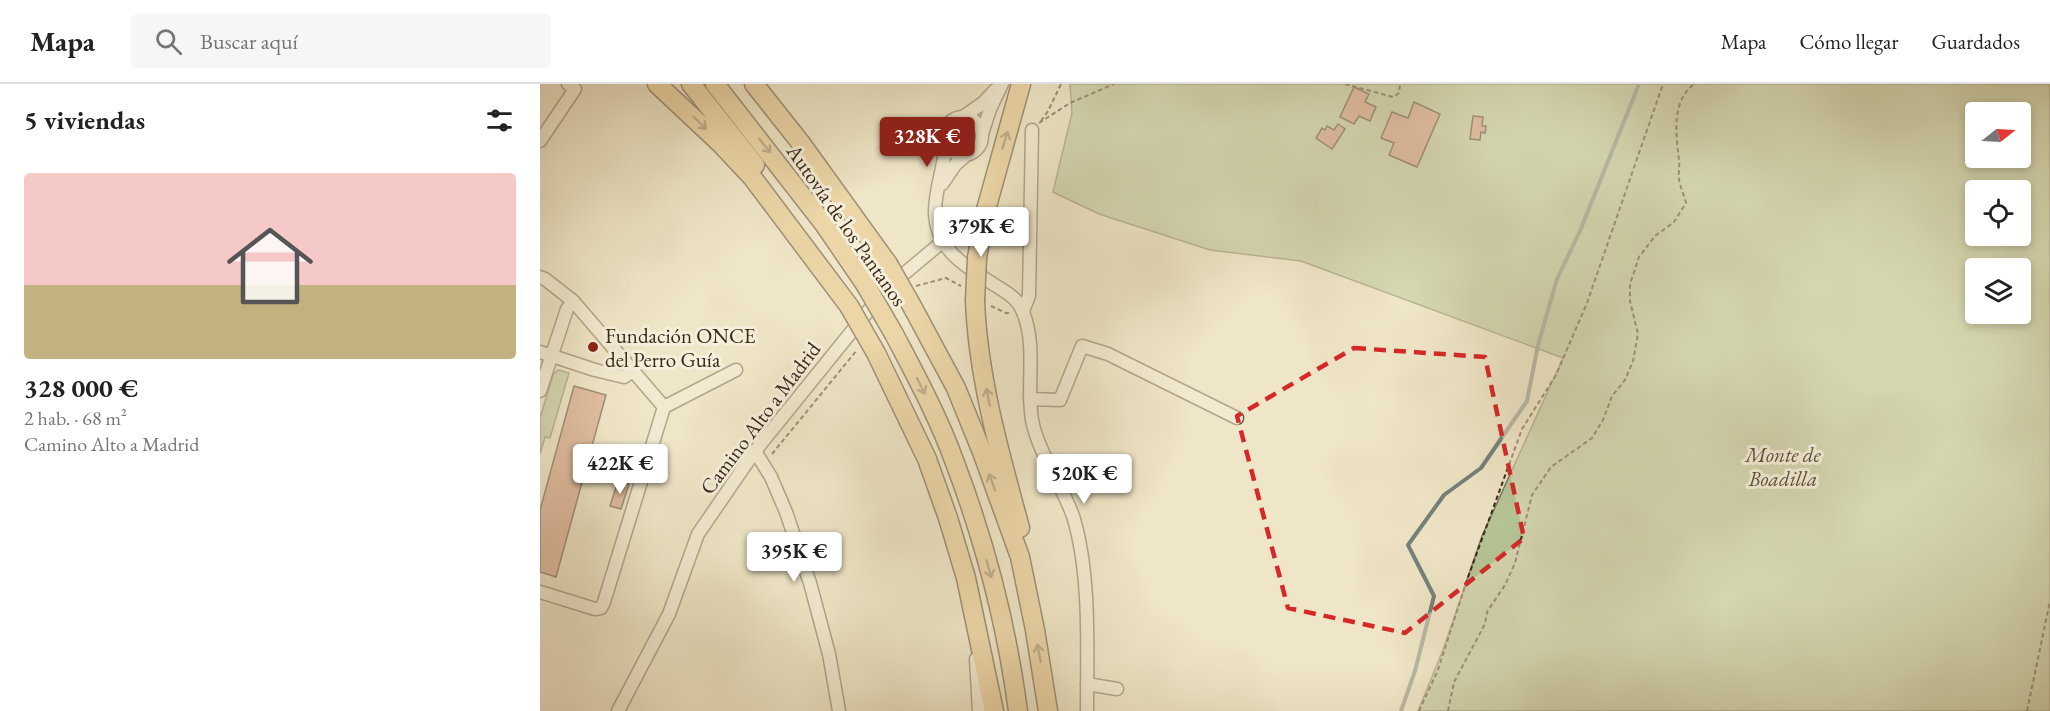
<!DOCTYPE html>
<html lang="es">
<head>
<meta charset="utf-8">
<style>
  body { margin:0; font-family:"EB Garamond",serif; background:#f6f6f6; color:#222; height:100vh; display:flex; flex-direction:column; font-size:22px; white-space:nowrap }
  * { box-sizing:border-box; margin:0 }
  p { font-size:20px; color:#767676 }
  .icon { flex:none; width:33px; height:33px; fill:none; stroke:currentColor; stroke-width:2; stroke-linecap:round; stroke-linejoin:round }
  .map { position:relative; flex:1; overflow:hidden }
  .side { display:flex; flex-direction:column; background:#fff; width:540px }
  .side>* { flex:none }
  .needle { width:39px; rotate:72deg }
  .fabs { position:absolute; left:1425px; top:18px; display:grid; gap:12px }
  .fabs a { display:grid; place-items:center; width:66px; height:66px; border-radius:6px; background:#fff; box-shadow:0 3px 9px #0003; font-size:30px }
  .price { position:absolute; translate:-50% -51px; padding:0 14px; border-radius:6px; background:#fff; color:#222; font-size:20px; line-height:39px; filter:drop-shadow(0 2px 3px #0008) }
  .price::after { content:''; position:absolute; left:50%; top:36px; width:18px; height:14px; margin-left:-9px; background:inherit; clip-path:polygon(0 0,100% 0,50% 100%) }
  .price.selected { background:#8f2418; color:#fff }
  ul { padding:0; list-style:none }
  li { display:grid; align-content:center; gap:12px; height:318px; padding:0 24px }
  li span { display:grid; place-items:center; height:186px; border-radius:6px; color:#555 }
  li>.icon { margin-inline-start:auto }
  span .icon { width:108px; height:108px; fill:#fffc; stroke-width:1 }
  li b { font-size:26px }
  h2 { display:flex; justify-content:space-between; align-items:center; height:72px; padding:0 24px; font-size:26px }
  header { display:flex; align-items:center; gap:36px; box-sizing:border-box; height:84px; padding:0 30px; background:#fff; border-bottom:2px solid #e0e0e0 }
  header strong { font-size:28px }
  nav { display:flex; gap:33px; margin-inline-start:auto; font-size:21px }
  .search { width:420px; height:54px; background:#f6f6f6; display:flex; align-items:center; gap:15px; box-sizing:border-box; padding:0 21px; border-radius:6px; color:#767676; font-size:22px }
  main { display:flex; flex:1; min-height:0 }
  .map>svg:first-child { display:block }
  .green { fill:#b6c698; stroke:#79785a; stroke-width:1.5; fill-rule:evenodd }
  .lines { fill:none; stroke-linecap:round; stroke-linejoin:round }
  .stream { stroke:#75827c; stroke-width:4 }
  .building { fill:#d08f76; stroke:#3c291b; stroke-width:1.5 }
  .minor-casing { stroke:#695846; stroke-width:15 }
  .highway-casing { stroke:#3c291b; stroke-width:21 }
  .path { stroke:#3c291b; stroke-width:2; stroke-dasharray:4.5 3; stroke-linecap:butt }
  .minor { stroke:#f5efdb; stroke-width:12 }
  .highway { stroke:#e8c384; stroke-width:18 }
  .highway-bridge-casing { stroke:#3c291b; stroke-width:21; stroke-linecap:butt }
  .highway-bridge { stroke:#e8c384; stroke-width:18 }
  .oneway { stroke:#896e4a }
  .marked { fill:none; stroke:#d62828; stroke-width:4.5; stroke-dasharray:12 8; stroke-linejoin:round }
  .poi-dot { fill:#8f2418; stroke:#f5efdb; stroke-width:2 }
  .labels { text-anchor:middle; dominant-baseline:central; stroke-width:6; stroke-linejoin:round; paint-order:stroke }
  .street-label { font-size:21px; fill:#3c291b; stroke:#f5efdb }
  .poi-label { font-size:21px; fill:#3c291b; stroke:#f5efdb; text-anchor:start }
  .park-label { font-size:21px; font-style:italic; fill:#5a503a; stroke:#f5efdb }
</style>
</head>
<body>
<header>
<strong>Mapa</strong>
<div class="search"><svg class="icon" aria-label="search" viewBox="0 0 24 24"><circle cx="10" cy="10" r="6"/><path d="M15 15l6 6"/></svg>Buscar aquí</div>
<nav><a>Mapa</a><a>Cómo llegar</a><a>Guardados</a></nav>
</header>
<main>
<section class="side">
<h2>5 viviendas<svg class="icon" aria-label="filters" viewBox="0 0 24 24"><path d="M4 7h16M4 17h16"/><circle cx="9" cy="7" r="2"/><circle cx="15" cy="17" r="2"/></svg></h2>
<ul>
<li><span style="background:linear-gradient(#f6c9c9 60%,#c2b280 0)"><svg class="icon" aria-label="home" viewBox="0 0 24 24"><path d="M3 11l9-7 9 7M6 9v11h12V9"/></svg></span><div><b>328 000 €</b><p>2 hab. · 68 m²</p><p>Camino Alto a Madrid</p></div></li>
</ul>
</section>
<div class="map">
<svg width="1510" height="627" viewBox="0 0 1510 627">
  <rect width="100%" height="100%" fill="#efe6c7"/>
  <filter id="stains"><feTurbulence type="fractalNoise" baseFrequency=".00333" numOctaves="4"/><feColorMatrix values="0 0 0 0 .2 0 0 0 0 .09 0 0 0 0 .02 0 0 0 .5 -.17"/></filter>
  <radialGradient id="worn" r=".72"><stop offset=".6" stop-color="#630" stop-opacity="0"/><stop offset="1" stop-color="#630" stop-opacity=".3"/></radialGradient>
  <g class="green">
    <path d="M530,0h980v627h-632l25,-61 39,-114 81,-178 -262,-97 -91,-11 -111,-36 -46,-22 19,-79zM1436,28h44v46h-44zM1436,106h44v46h-44zM1436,184h44v46h-44z"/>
    <circle cx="424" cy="51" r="8"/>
    <polygon points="18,286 29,289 10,354 5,353 0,370 0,334 13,291"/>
  </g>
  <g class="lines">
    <polyline class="stream" points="861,627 875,587 894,512 868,461 904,411 941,384 987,317 998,261 1017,195 1040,147 1099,0"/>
  </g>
  <g class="building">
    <polygon points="814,3 829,10 825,18 836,23 830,37 819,32 814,40 800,33"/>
    <polygon points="874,18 900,30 877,83 849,71 854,59 841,54 852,28 868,34"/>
    <polygon points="933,32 943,33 942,42 946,42 945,49 941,48 940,56 930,55"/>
    <polygon points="798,40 805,45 792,65 776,54 782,44 785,46 787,42 794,46"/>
    <polygon points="34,302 66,311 16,493 0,488 0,426"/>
    <polygon points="78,397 89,400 81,425 70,422"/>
  </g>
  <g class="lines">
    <g class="minor-casing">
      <g id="minor">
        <polyline points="423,33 443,19 455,6"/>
        <circle cx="423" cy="52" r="19"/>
        <polyline points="442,50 450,25 462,0"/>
        <polyline points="0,57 35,5 28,0"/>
        <path d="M406,60c-2,23 -12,48 -11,71 3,38 35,54 63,72 11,7 20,12 25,25 14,34 3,72 9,108 6,32 30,65 41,96 18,58 14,135 14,195"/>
        <polyline points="402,100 415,81 426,71"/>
        <polyline points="0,193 5,195 33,217 124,323 196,286"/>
        <polyline points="483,227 489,212 492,46"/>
        <polyline points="0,268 55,286 84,293 93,287"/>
        <polyline points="0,307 27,225 33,217"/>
        <polyline points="490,315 520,316 542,262 568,270 697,334"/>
        <polyline points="215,367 231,393 246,428 270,499 289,570 299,627"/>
        <polyline points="0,508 55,525 61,524 64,518 124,323"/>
        <polyline points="436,575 439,627"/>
        <polyline points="547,600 577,605"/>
        <polyline points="78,627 129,530 158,450 215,367 346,205 402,158"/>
      </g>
    </g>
    <g class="highway-casing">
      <g id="highway">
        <polyline points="117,0 181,60 212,93 309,222"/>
        <polyline points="151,0 215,81"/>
        <polyline points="175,0 284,140 325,200"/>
        <polyline points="214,0 260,58 348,180"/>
        <polyline points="437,174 444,133 481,0"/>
        <path d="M435,217c3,77 25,153 45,227"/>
        <polyline points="373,224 416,304 442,368 480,473 495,546 508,627"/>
        <path d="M354,250c22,42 45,84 61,129 30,79 52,164 63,248"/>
        <polyline points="336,269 387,375 408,434 426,494 454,627"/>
      </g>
    </g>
    <g class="path">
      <polyline points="805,0 853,13 859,9 860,0"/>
      <polyline points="501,37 508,27 521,0"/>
      <polyline points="499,39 530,19 574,0"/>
      <polyline points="376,202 406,194 421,202"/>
      <polyline points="451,222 466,229 470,229"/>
      <polyline points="232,370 317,266"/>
      <polyline points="879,627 898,586 927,496 982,345 1016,291 1047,219 1123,0"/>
      <path d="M908,627l6,-29 31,-58 2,-12 18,-27 10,-22 17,-68 19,-28 41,-29 11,-18 9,-24 13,-16 8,-19 5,-27 -8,-33v-17l9,-27 16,-21 19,-14 12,-19c-2,-8 -6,-16 -7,-24 -1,-6 1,-12 0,-19 -3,-25 -8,-58 15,-76"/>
      <polyline points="1487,627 1510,517"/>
    </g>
    <use href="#minor" class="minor"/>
    <use href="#highway" class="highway"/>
    <g class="highway-bridge-casing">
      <g id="highway-bridge">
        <polyline points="348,180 373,224"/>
        <polyline points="325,200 354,250"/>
        <polyline points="435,217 437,174"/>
        <polyline points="309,222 336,269"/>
      </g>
    </g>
    <use href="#highway-bridge" class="highway-bridge"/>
  </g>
  <defs><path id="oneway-shaft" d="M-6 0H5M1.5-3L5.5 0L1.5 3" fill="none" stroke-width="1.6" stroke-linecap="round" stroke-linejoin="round" transform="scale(1.5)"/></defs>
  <g class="oneway">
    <use href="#oneway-shaft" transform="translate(160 39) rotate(44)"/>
    <use href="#oneway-shaft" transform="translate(465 56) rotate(-73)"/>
    <use href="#oneway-shaft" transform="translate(225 62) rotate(51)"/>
    <use href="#oneway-shaft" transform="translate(381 302) rotate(63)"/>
    <use href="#oneway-shaft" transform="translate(448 313) rotate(-101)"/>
    <use href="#oneway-shaft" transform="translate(452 398) rotate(-110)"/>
    <use href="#oneway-shaft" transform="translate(449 485) rotate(74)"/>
    <use href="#oneway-shaft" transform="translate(499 569) rotate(-100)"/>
  </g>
  <path d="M0 0H1510V627H0ZM814,264l131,9 39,181 -119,95 -117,-25 -51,-192z" fill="#efe6c7" fill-opacity=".55" fill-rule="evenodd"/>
  <path class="marked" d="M814,264l131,9 39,181 -119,95 -117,-25 -51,-192z"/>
  <circle class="poi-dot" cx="53" cy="263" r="6"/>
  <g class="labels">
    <g class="street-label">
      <text transform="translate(307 141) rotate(55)">Autovía de los Pantanos</text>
      <text transform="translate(220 334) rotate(-53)">Camino Alto a Madrid</text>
    </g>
    <g class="poi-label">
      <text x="65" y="251">Fundación ONCE<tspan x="65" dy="24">del Perro Guía</tspan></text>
    </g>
    <g class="park-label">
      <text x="1243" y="370">Monte de<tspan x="1243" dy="24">Boadilla</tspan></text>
    </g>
  </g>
  <rect width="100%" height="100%" filter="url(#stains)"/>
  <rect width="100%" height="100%" fill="url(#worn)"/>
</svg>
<div class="fabs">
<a><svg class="needle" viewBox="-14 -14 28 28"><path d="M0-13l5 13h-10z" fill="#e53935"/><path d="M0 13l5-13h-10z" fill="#767676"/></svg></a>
<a><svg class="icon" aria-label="locate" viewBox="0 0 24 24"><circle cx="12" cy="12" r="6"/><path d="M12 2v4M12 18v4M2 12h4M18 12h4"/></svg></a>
<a><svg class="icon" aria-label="layers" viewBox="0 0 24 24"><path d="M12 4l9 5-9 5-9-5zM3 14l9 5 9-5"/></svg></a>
</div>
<b class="price selected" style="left:387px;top:84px">328K €</b>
<b class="price" style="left:441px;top:174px">379K €</b>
<b class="price" style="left:80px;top:411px">422K €</b>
<b class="price" style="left:544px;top:421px">520K €</b>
<b class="price" style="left:254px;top:499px">395K €</b>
</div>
</main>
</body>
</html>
